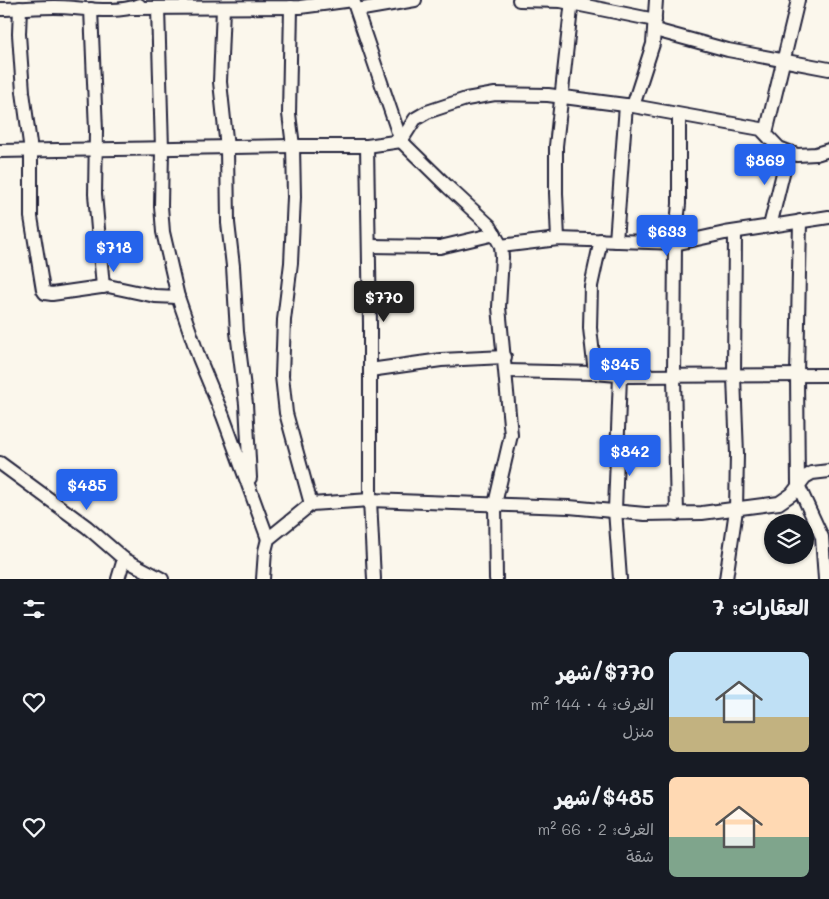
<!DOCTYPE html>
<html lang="ar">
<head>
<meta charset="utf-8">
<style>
  body { margin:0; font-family:Mali,"Playpen Sans Arabic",sans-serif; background:#20242c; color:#f1f3f6; direction:rtl; height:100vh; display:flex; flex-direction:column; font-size:19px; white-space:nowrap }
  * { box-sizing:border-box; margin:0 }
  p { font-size:16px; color:#9ea1a6 }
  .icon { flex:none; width:28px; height:28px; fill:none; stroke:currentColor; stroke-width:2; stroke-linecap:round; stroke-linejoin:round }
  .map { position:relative; height:579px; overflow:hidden; direction:ltr }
  .details { display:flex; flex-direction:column; background:#171b24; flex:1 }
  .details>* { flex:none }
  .controls { position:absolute; left:764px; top:514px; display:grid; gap:10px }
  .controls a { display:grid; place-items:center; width:50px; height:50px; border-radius:50%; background:#171b24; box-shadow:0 1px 4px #0004; font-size:25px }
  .price { position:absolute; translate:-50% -42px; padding:0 11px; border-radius:5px; background:#2563eb; color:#fff; font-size:16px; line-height:32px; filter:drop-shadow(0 1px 2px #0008) }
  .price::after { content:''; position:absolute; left:50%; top:30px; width:15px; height:11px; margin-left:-8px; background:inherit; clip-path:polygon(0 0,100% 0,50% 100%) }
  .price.current { background:#222; color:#fff }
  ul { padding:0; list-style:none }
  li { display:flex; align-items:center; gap:15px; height:125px; padding:0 20px }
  li span { display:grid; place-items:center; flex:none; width:140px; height:100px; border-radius:8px; color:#555 }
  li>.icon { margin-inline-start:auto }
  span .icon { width:60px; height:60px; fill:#fffc; stroke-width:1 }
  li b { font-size:21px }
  h2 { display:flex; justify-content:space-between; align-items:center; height:60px; padding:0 20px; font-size:21px }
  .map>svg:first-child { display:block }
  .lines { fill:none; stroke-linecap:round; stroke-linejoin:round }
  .street-casing { stroke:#22223b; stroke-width:16 }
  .street { stroke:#fbf7ec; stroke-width:12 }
</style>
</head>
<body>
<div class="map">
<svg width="829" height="579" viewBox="0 0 829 579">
  <rect width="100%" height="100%" fill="#fbf7ec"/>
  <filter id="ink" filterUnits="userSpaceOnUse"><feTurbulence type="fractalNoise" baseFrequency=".02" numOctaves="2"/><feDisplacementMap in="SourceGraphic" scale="10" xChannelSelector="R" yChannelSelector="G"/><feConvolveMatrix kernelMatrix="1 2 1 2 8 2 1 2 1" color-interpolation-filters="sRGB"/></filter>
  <g filter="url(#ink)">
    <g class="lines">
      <g class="street-casing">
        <g id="street">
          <polyline points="353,0 401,141 448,187 490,226 501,246 502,257 499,307 511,435 495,504 496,579"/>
          <polyline points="519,0 561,1 655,20"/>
          <polyline points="291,7 289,114 293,146 294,197 291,263 284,320 282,376 286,413 311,504"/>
          <polyline points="20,8 19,34 23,92 31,151 31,217 43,290 45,293 52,294 108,286 155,296 178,297"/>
          <polyline points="132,8 300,7 353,0"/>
          <polyline points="158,8 162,149 161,206 163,232 178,297 199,358 223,416 268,539"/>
          <polyline points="223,8 220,82 227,148 228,223 233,266 237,332 246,404 250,478"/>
          <path d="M0,9c18,0 36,-2 54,-2 27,0 60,8 85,-2"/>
          <polyline points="91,9 96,131 95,194 103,287"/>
          <polyline points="357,10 415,0"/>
          <polyline points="655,30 728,50 829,69"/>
          <polyline points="633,106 653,44 656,0"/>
          <polyline points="766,133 798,0"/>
          <polyline points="367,146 370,324 370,500 374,579"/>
          <polyline points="0,151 293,146 367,146 401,141 415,119 427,112 466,99 495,94 548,95 633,106 761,129 779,148 797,155 816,154 829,150"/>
          <polyline points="800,221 797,375 798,485 822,537 825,579"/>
          <polyline points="770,226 788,153"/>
          <polyline points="558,239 556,193 556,146 572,0"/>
          <polyline points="616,241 626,105"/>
          <polyline points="369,246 440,247 495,234"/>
          <polyline points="501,246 558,239 679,243 725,233 829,217"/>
          <polyline points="370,370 441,360 505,357"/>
          <polyline points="507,371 595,373 628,376 829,375"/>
          <polyline points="595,373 590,328 591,286 601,240"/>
          <polyline points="620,376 615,510 620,579"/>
          <polyline points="0,463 87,527 124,559 162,579"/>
          <polyline points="677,514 674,376 675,243 679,204 679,115"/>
          <polyline points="118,579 124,559"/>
          <polyline points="263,579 265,551 268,539 311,504 370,500 569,507 645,514 702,513 779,503 792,494 805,477 812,473 829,471"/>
          <polyline points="726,579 736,510 737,454 734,377 735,232"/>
        </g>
      </g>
      <use href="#street" class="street"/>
    </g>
  </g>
</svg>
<div class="controls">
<a><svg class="icon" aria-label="layers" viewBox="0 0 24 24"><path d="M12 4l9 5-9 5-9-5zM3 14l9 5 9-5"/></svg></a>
</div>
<b class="price" style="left:765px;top:186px">$869</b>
<b class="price" style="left:667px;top:257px">$633</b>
<b class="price" style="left:114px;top:273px">$718</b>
<b class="price current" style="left:384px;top:323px">$770</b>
<b class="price" style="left:620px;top:390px">$345</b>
<b class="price" style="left:630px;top:477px">$842</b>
<b class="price" style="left:87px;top:511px">$485</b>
</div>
<section class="details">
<h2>العقارات: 7<svg class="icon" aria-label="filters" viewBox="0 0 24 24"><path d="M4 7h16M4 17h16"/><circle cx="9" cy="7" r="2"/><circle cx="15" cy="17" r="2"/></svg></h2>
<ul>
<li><span style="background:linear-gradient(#bfe0f5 65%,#c2b280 0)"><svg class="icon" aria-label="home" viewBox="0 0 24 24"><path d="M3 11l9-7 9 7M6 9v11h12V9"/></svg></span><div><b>$770/شهر</b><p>الغرف: 4 · 144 m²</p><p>منزل</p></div><svg class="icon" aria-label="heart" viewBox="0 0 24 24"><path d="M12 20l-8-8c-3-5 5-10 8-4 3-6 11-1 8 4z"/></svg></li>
<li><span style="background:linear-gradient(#ffd9b3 60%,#7fa58c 0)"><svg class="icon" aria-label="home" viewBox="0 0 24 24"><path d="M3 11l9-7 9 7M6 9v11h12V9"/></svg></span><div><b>$485/شهر</b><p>الغرف: 2 · 66 m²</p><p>شقة</p></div><svg class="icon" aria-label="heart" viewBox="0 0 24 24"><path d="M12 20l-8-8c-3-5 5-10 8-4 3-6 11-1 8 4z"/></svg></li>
</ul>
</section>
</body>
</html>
